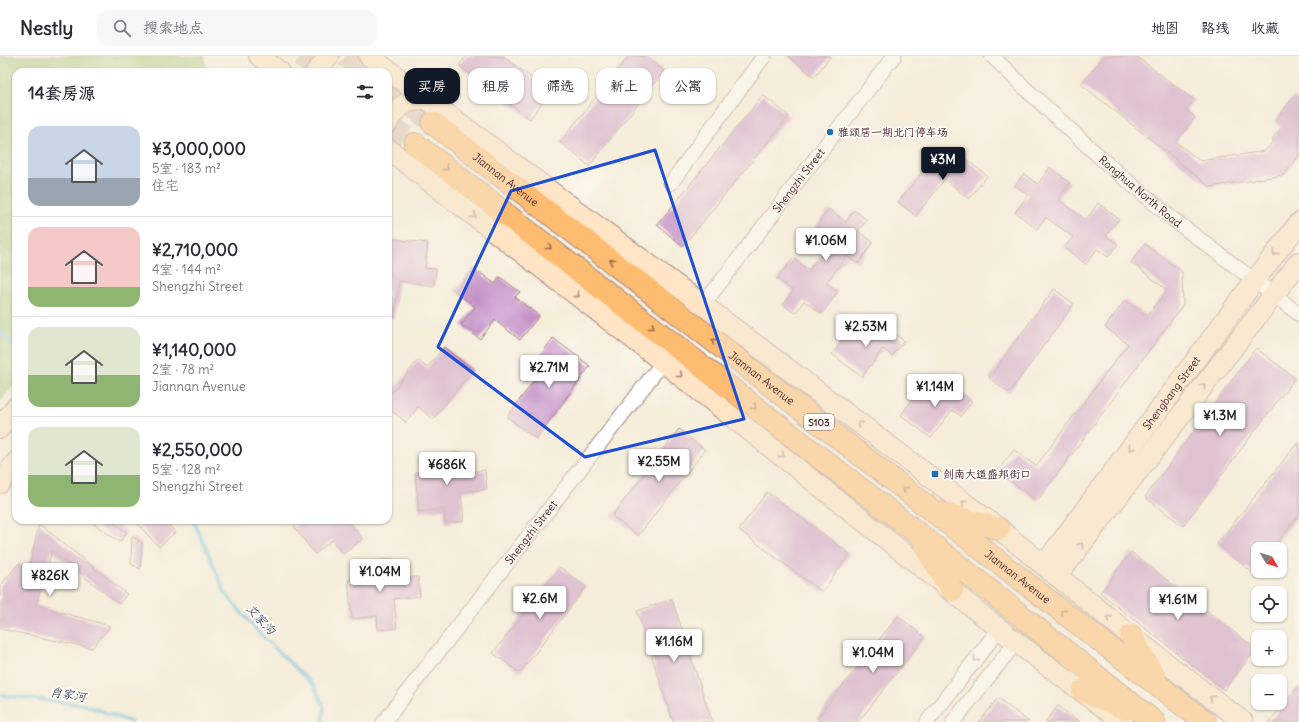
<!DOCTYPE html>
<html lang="zh">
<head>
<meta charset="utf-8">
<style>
  body { margin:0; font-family:Delius,"LXGW WenKai TC",sans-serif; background:#f7f7f7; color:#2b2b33; height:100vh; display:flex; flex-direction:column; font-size:15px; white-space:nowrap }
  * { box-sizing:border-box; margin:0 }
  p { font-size:13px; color:#7c7c81 }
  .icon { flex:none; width:22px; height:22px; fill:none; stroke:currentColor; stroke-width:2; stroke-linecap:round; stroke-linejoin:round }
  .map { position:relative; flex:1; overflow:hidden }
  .details { position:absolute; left:12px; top:12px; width:380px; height:456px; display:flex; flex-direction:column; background:#fff; border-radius:12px; box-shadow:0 1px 3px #0004 }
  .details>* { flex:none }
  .hud { position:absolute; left:404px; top:12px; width:380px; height:36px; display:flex; gap:8px }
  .needle { width:26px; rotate:128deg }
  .tools { position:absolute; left:1251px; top:486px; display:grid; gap:8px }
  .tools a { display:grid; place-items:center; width:36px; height:36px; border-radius:8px; background:#fff; box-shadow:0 1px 3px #0004; font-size:20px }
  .price { position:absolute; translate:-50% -34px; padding:0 9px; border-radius:4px; background:#fff; color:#222; font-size:13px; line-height:26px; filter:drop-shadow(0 1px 2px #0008) }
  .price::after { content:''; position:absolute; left:50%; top:24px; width:12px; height:9px; margin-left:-6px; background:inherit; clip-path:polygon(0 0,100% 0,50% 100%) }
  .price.selected { background:#111827; color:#fff }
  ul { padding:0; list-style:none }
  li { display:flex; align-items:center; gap:12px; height:100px; padding:0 16px }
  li+li { border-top:1px solid #e1e1e2 }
  li span { display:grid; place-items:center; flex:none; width:112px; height:80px; border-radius:12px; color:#555 }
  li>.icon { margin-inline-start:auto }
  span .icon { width:48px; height:48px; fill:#fffc; stroke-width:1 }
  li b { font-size:17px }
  h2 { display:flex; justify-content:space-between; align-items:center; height:48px; padding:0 16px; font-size:17px }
  .pill { padding:0 14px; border-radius:12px; background:#fff; box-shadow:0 1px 3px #0004; font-size:14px; line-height:36px }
  .pill.selected { background:#111827; color:#fff }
  header { display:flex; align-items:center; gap:24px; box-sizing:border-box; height:56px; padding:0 20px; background:#fff; border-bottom:1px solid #e1e1e2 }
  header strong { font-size:19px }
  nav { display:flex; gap:22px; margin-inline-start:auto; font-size:14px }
  .search { width:280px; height:36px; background:#f7f7f7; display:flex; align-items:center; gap:10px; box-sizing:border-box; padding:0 14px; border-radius:12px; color:#7c7c81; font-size:15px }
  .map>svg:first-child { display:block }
  .green { fill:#9dc673; stroke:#74724f }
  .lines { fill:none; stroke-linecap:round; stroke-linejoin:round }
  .stream { stroke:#65bfe2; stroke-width:3.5 }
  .building { fill:#c591c8 }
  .highway-tunnel { stroke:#d4c4b7; stroke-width:22; stroke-dasharray:22 11; stroke-linecap:butt }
  .street-casing { stroke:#a08682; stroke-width:16 }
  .secondary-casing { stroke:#a08682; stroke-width:22 }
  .highway-casing { stroke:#a08682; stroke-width:24 }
  .street { stroke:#fff; stroke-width:14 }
  .secondary { stroke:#ffe4c6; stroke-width:20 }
  .highway { stroke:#febc70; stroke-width:22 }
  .oneway { stroke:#9b664a }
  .oneway2 { stroke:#a48278 }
  .oneway3 { stroke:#ae9aa0 }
  .marked { fill:none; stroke:#1d4ed8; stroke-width:3; stroke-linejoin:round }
  .poi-dot { fill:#1f6fb2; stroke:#fdfcf7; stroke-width:1.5 }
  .labels { text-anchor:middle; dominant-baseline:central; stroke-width:3.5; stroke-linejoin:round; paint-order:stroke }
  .shield { fill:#fdfcf7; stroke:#806168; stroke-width:1 }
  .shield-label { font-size:10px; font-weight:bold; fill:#4a1f2b }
  .poi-label { font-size:11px; fill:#4a1f2b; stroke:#fdfcf7; text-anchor:start }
  .street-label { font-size:11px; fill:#4a1f2b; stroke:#fdfcf7 }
  .water-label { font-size:12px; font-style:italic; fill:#53576b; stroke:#fdfcf7 }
</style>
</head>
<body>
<header>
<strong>Nestly</strong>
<div class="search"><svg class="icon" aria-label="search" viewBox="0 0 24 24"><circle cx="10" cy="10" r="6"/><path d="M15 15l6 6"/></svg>搜索地点</div>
<nav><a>地图</a><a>路线</a><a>收藏</a></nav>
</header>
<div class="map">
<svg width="1299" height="666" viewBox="0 0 1299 666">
  <rect width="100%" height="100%" fill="#fdfcf7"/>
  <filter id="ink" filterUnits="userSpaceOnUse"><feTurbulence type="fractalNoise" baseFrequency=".025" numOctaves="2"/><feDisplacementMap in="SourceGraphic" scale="8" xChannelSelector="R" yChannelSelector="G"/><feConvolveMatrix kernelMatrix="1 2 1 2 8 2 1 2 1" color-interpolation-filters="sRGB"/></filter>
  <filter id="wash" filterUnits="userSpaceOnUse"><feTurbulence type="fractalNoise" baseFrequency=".012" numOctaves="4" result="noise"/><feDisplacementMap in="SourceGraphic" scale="16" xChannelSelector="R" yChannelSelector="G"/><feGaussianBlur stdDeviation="0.9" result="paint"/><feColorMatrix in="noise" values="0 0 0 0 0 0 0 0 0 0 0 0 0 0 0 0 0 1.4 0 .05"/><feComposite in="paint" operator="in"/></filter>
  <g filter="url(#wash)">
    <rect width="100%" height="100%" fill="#f6edda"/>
    <polygon class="green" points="0,0 204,0 206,16 16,16 16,325 0,346"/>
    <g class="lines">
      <g class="stream">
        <polyline points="0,275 16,294"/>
        <polyline points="193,464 213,508 225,537 259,577 313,629 324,650 323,666"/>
        <polyline points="0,639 85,649 131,666"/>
      </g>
    </g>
    <g id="blocks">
      <g class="building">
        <polygon points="466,0 503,0 550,36 530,63 459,10"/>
        <polygon points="629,0 645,0 664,15 589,110 560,86"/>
        <polygon points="788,0 831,0 814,21"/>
        <polygon points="1104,0 1136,0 1194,44 1186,54 1195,61 1176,86 1200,105 1265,95 1274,85 1272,83 1282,71 1275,65 1294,40 1299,45 1299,100 1284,119 1210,131 1081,28"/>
        <polygon points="763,39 789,60 683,190 657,169"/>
        <polygon points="961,99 987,120 969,143 945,123 916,160 898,146 935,101"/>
        <polygon points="1050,111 1070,127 1058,143 1086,164 1098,147 1119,163 1106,180 1118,188 1108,201 1097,193 1086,208 1064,192 1073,181 1046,161 1037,173 1015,156 1028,139 1015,129 1024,118 1038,128"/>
        <polygon points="829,153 846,166 854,154 867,164 858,175 873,186 858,208 847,200 826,227 838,235 822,258 804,245 795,257 783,249 793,235 777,223 793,202 809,214 830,187 813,174"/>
        <polygon points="393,183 428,187 425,212 436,213 434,230 399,225 394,262 388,262 388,204 390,205"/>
        <polygon points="1145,188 1182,216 1183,249 1037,445 997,415 1014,394 1036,410 1128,288 1105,271 1125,244 1147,260 1167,234 1131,206"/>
        <polygon points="474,212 495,228 500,221 520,236 515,241 539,260 520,284 495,264 480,283 461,269 475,251 455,235"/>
        <polygon points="1054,233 1074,248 1009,337 989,322"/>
        <polygon points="877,265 904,285 892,300 883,293 862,321 832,298 852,272 865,281"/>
        <polygon points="553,282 590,310 536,383 507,361 548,306 540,300"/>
        <polygon points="444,291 473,314 433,363 418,351 406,366 388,352 388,341 418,304 427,312"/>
        <polygon points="1256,292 1295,322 1183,470 1145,441"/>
        <polygon points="946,325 972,345 961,360 952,354 931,382 901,359 921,332 933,341"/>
        <polygon points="679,373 705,394 638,480 612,460"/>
        <polygon points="1299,385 1299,459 1272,493 1258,493 1258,511 1253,517 1217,488"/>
        <polygon points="462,396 464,416 485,414 487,433 461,436 464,465 445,467 444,453 419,456 415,417 433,415 431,399"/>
        <polygon points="767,436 850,498 822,536 739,474"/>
        <polygon points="88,464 109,464 127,476 120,486"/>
        <polygon points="134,464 164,464 175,476 159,491"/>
        <polygon points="303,464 347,464 363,483 343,498 332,484 315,498 294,471"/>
        <polygon points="39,468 127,538 119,548 52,495 36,549 110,570 92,592 0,573 0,530 19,507 28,515"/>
        <polygon points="132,480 142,487 140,513 131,508"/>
        <polygon points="1131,496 1256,593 1224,634 1100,537"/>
        <polygon points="394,503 397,523 418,521 420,540 394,543 397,572 378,574 377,560 352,563 348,524 366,522 364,506"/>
        <polygon points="560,511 586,531 520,617 493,597"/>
        <polygon points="672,543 712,666 673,666 637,555"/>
        <polygon points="898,560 925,581 858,666 822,666 817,662"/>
        <polygon points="1299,630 1299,666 1269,666"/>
        <polygon points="998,642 1029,666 979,666"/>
        <polygon points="1058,650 1080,666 1045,666"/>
      </g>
    </g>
  </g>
  <g filter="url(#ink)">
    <use href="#blocks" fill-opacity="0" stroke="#a08682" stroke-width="1"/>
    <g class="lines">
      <g class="highway-tunnel">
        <polyline points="301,0 322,16"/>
        <polyline points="345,0 366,16"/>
        <polyline points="388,32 433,67"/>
        <polyline points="388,67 415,88"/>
      </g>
      <g class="street-casing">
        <g id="street">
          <path id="s1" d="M992,0l36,35 75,69 71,60 125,94"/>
          <polyline points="671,127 764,0"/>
          <path id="s2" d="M703,249l191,-249"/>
          <path id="s3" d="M384,666l279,-360"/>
          <polyline points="927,666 1000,572"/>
          <polyline points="953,666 1016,586"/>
        </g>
      </g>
      <g class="secondary-casing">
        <g id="secondary">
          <polyline points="259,0 280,16"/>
          <polyline points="369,0 703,249 999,473 1131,580 1243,666"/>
          <polyline points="316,16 329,0"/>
          <path d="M388,67c1,-5 3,-7 7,-11 11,-11 17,-12 32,-14"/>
          <polyline points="388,93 663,306 1016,586 1123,666"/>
          <polyline points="0,372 16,351"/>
          <polyline points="0,427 16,406"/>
          <path id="s4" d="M1044,509l211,-285 44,-57"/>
          <polyline points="1057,520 1299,206"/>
        </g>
      </g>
      <g class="highway-casing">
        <g id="highway">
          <path id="s5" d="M433,67l772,599"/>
          <polyline points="415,88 916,476 1154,666"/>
          <polyline points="942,457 999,473"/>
          <polyline points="925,491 952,534"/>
          <polyline points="1131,580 1155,621"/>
          <polyline points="1083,635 1126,653"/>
        </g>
      </g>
      <use href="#street" class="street"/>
      <use href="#secondary" class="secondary"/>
      <use href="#highway" class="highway"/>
    </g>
    <defs><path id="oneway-chevron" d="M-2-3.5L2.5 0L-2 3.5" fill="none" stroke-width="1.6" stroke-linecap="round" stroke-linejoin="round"/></defs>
    <g class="oneway">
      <use href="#oneway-chevron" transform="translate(446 112) rotate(38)"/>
      <use href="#oneway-chevron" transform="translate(549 191) rotate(38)"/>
      <use href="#oneway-chevron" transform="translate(612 205) rotate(-142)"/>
      <use href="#oneway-chevron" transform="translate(652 271) rotate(38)"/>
      <use href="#oneway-chevron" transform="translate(714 285) rotate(-142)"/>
      <use href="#oneway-chevron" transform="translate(754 351) rotate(38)"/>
      <use href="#oneway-chevron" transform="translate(905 433) rotate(-142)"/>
      <use href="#oneway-chevron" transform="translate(1063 556) rotate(-142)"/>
    </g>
    <g class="oneway2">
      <use href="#oneway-chevron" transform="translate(474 160) rotate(38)"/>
      <use href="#oneway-chevron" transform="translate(1275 197) rotate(128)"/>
      <use href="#oneway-chevron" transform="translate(577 239) rotate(38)"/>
      <use href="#oneway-chevron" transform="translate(680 319) rotate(38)"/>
      <use href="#oneway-chevron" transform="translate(1203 330) rotate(-52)"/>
      <use href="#oneway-chevron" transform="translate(860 368) rotate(-143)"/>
      <use href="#oneway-chevron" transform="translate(1131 392) rotate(126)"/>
      <use href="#oneway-chevron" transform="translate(782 399) rotate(38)"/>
      <use href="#oneway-chevron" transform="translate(964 447) rotate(-143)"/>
      <use href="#oneway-chevron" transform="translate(1081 489) rotate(-53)"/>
      <use href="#oneway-chevron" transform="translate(1109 562) rotate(-141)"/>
      <use href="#oneway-chevron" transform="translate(1212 642) rotate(-143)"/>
    </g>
    <use class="oneway3" href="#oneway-chevron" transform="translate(976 603) rotate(128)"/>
  </g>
  <path d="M0 0H1299V666H0ZM655,94l89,269 -159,38 -147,-110 73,-156z" fill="#f6edda" fill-opacity=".55" fill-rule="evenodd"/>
  <path class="marked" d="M655,94l89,269 -159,38 -147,-110 73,-156z"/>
  <g class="poi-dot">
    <circle cx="830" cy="76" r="4"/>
    <rect x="931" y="414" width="8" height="8" rx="2"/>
  </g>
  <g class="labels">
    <rect class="shield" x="804" y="358" width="30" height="16" rx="3"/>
    <g class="shield-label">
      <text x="819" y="366">S103</text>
    </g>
    <g class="poi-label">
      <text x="838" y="76">雅颂居一期北门停车场</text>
      <text x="943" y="418">剑南大道盛邦街口</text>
    </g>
    <g class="street-label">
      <text stroke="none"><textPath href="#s5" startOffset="92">Jiannan Avenue</textPath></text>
      <text stroke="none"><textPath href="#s2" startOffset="157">Shengzhi Street</textPath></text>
      <text stroke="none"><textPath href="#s1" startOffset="201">Ronghua North Road</textPath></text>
      <text stroke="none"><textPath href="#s5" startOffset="416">Jiannan Avenue</textPath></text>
      <text stroke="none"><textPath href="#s4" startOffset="214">Shengbang Street</textPath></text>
      <text stroke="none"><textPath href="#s3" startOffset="240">Shengzhi Street</textPath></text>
      <text stroke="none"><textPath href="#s5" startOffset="740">Jiannan Avenue</textPath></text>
    </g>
    <g class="water-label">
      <text transform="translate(261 563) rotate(47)">艾家沟</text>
      <text transform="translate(68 638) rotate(9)">肖家河</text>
    </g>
  </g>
</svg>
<div class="tools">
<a><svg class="needle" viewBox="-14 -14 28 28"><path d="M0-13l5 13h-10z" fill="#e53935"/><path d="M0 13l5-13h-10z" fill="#7c7c81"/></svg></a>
<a><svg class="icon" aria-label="locate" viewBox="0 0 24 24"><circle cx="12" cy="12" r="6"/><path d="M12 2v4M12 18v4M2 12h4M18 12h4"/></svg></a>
<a>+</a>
<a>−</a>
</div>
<b class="price selected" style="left:943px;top:125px">¥3M</b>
<b class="price" style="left:826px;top:206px">¥1.06M</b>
<b class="price" style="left:866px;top:292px">¥2.53M</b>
<b class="price" style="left:549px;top:333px">¥2.71M</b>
<b class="price" style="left:935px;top:352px">¥1.14M</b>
<b class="price" style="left:1220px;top:381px">¥1.3M</b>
<b class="price" style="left:659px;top:427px">¥2.55M</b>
<b class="price" style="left:447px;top:430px">¥686K</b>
<b class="price" style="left:380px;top:537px">¥1.04M</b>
<b class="price" style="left:50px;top:541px">¥826K</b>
<b class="price" style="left:540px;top:564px">¥2.6M</b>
<b class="price" style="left:1178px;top:565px">¥1.61M</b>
<b class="price" style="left:674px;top:607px">¥1.16M</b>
<b class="price" style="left:873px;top:618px">¥1.04M</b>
<div class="hud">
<a class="pill selected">买房</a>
<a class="pill">租房</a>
<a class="pill">筛选</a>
<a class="pill">新上</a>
<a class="pill">公寓</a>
</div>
<section class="details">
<h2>14套房源<svg class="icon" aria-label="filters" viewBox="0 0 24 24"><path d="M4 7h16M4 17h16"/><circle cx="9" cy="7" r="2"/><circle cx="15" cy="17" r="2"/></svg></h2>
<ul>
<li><span style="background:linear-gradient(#c9d6e8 65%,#9aa5b1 0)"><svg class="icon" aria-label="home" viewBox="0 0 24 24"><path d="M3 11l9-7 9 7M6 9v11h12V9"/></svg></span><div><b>¥3,000,000</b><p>5室 · 183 m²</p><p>住宅</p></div></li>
<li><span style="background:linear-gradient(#f6c9c9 75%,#8fb573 0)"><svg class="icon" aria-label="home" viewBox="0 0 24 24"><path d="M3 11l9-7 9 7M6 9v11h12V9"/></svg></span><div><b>¥2,710,000</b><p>4室 · 144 m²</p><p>Shengzhi Street</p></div></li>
<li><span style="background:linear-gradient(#dfe7d0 60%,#8fb573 0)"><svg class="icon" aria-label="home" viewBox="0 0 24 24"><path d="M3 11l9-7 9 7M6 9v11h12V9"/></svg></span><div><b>¥1,140,000</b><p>2室 · 78 m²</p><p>Jiannan Avenue</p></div></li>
<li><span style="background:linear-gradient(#dfe7d0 60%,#8fb573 0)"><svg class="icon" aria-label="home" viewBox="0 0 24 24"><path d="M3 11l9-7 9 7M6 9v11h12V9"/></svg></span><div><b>¥2,550,000</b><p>5室 · 128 m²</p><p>Shengzhi Street</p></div></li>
</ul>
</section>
</div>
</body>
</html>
